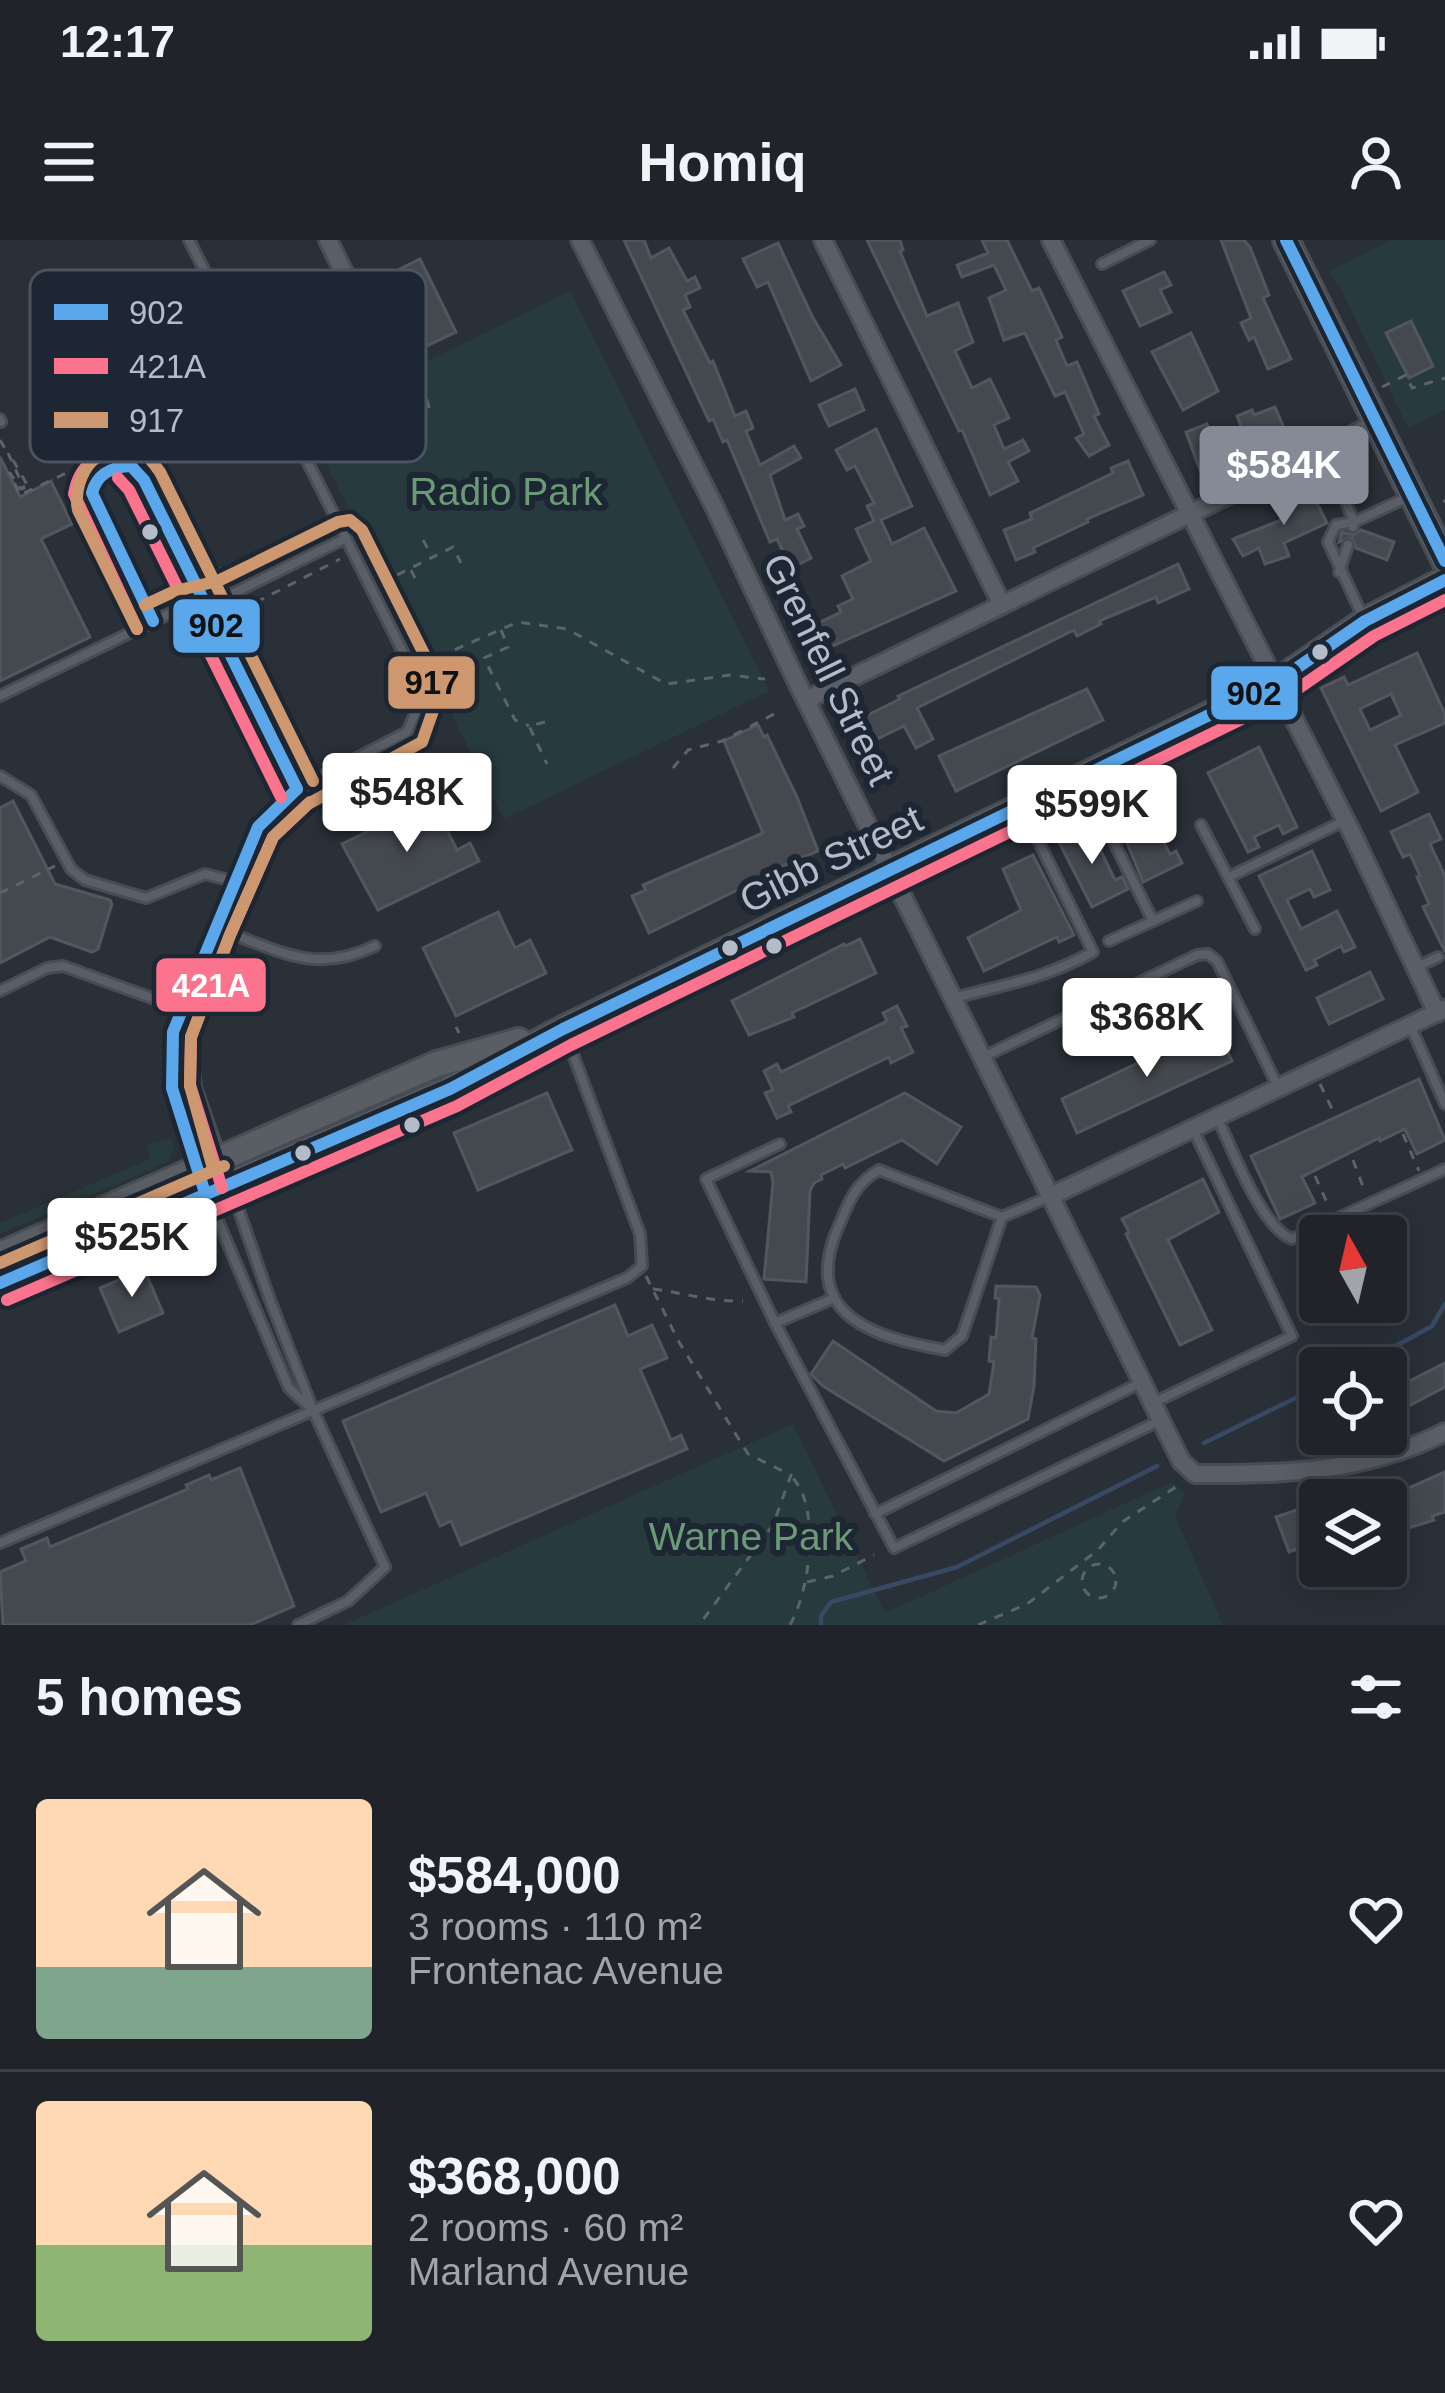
<!DOCTYPE html>
<html lang="en">
<head>
<meta charset="utf-8">
<style>
  body { margin:0; font-family:Arial,sans-serif; background:#282c32; color:#f1f3f6; height:100vh; display:flex; flex-direction:column; font-size:45px; white-space:nowrap }
  * { box-sizing:border-box; margin:0 }
  p { font-size:39px; color:#a2a4a8 }
  .icon { flex:none; width:66px; height:66px; fill:none; stroke:currentColor; stroke-width:2; stroke-linecap:round; stroke-linejoin:round }
  .map { position:relative; height:1385px; overflow:hidden }
  .side { display:flex; flex-direction:column; background:#20242a; flex:1 }
  .side>* { flex:none }
  .needle { width:78px; rotate:352deg }
  .tools { position:absolute; left:1299px; top:975px; display:grid; gap:24px }
  .tools a { display:grid; place-items:center; width:108px; height:108px; border-radius:12px; background:#20242a; box-shadow:0 6px 30px #0003,0 0 0 3px #3d4147; font-size:60px }
  .price { position:absolute; translate:-50% -102px; padding:0 27px; border-radius:12px; background:#fff; color:#222; font-size:39px; line-height:78px; filter:drop-shadow(0 3px 6px #0008) }
  .price::after { content:''; position:absolute; left:50%; top:72px; width:36px; height:27px; margin-left:-18px; background:inherit; clip-path:polygon(0 0,100% 0,50% 100%) }
  .price.active { background:#848b96; color:#fff }
  ul { padding:0; list-style:none }
  li { display:flex; align-items:center; gap:36px; height:300px; padding:0 36px }
  li+li { border-top:3px solid #3d4147 }
  li span { display:grid; place-items:center; flex:none; width:336px; height:240px; border-radius:12px; color:#555 }
  li>.icon { margin-inline-start:auto }
  span .icon { width:144px; height:144px; fill:#fffc; stroke-width:1 }
  li b { font-size:51px }
  h2 { display:flex; justify-content:space-between; align-items:center; height:144px; padding:0 36px; font-size:51px }
  .status { display:flex; justify-content:space-between; align-items:center; height:84px; padding:0 60px; background:#20242a; direction:ltr }
  .status svg { height:33px; fill:currentColor }
  header { display:flex; justify-content:space-between; align-items:center; height:156px; padding:0 36px; background:#20242a; font-size:54px; font-weight:800 }
  .map>svg:first-child { display:block }
  .green { fill:#273a3e }
  .lines { fill:none; stroke-linecap:round; stroke-linejoin:round }
  .stream { stroke:#384963; stroke-width:4.5 }
  .building { fill:#444950; stroke:#52575f; stroke-width:3; fill-rule:evenodd }
  .service-casing { stroke:#484c53; stroke-width:14 }
  .minor-casing { stroke:#484c53; stroke-width:22 }
  .secondary-casing { stroke:#484c53; stroke-width:30 }
  .path { stroke:#5d636a; stroke-width:3; stroke-dasharray:9 9; stroke-linecap:butt }
  .service { stroke:#5a5e66; stroke-width:8 }
  .minor { stroke:#5a5e66; stroke-width:16 }
  .secondary { stroke:#595d64; stroke-width:24 }
  .bus-1-casing { stroke:#1d2633; stroke-width:21 }
  .bus-2-casing { stroke:#1d2633; stroke-width:21 }
  .bus-3-casing { stroke:#1d2633; stroke-width:21 }
  .bus-1 { stroke:#5aa8eb; stroke-width:12 }
  .bus-2 { stroke:#fc738d; stroke-width:12 }
  .bus-3 { stroke:#cd976f; stroke-width:12 }
  .bus-dot { fill:#b4bcc9; stroke:#1d2633; stroke-width:4.5 }
  .labels { text-anchor:middle; dominant-baseline:central; stroke-width:12; stroke-linejoin:round; paint-order:stroke }
  .park-label { font-size:39px; fill:#6b9a76; stroke:#1d2633 }
  .street-label { font-size:39px; fill:#b4bcc9; stroke:#1d2633 }
  .key { fill:#1d2633; stroke:#4a5360; stroke-width:3 }
  .key-label { font-size:33px; fill:#b4bcc9 }
  .line-badge { stroke:#1d2633; stroke-width:4.5 }
  .badge-label { font-size:33px; text-anchor:middle; font-weight:bold; fill:#fff }
  .pale-badge-label { font-size:33px; text-anchor:middle; font-weight:bold; fill:#111 }
</style>
</head>
<body>
<div class="status"><b>12:17</b><svg viewBox="0 0 49 12"><path d="M0 12V9h3v3zM5 12V6h3v6zM10 12V3h3v9zM15 12V0h3v12zM26 1h20v11H26zM47 4h2v5h-2z"/></svg></div>
<header><svg class="icon" aria-label="menu" viewBox="0 0 24 24"><path d="M4 6h16M4 12h16M4 18h16"/></svg>Homiq<svg class="icon" aria-label="person" viewBox="0 0 24 24"><circle cx="12" cy="8" r="4"/><path d="M4 21q1-7 8-7t8 7"/></svg></header>
<div class="map">
<svg width="1445" height="1385" viewBox="0 0 1445 1385">
  <rect width="100%" height="100%" fill="#2a3038"/>
  <g class="green">
    <polygon points="1392,0 1445,0 1445,170 1408,188 1340,47 1328,32"/>
    <polygon points="570,51 769,451 504,579 305,181"/>
    <polygon points="172,897 173,910 168,922 0,994 0,983 150,919 147,905"/>
    <polygon points="793,1184 885,1373 1172,1242 1185,1252 1175,1276 1223,1385 344,1385"/>
  </g>
  <g class="lines">
    <g class="stream">
      <polyline points="1356,1128 1432,1086 1445,1064"/>
      <polyline points="1204,1203 1320,1146"/>
      <polyline points="821,1385 821,1376 831,1362 957,1327 1157,1226"/>
    </g>
  </g>
  <g class="building">
    <polygon points="624,0 644,0 651,18 669,8 687,41 695,37 700,48 685,55 690,67 683,70 710,123 713,121 735,176 746,171 753,188 746,191 760,225 794,206 801,218 770,235 785,280 798,274 804,286 797,289 811,318 791,328 777,299 770,302 727,200 723,202 713,179 709,181"/>
    <polygon points="867,0 900,0 903,10 900,11 927,76 958,63 973,102 955,111 972,148 990,139 1009,178 994,185 1004,209 1023,200 1029,211 1008,222 1018,241 990,255 962,190 959,191"/>
    <polygon points="982,0 1007,0 1032,51 1039,48 1062,97 1056,100 1067,126 1077,122 1099,174 1094,176 1109,205 1089,216 1076,198 1084,194 1065,152 1055,156 1025,93 1004,100 989,58 1006,50 994,25 962,37 957,25 988,13"/>
    <polygon points="1221,0 1244,0 1250,7 1269,55 1263,58 1291,119 1268,129 1254,97 1249,100 1241,83 1251,78"/>
    <polygon points="778,3 812,76 841,125 811,141 768,42 757,47 743,19"/>
    <polygon points="420,19 456,92 422,108 386,36"/>
    <polygon points="1164,32 1171,45 1160,50 1171,72 1140,86 1123,51"/>
    <polygon points="1411,81 1433,126 1409,138 1386,93"/>
    <polygon points="1191,93 1218,151 1183,170 1152,112"/>
    <polygon points="855,149 864,170 829,186 819,165"/>
    <polygon points="1275,167 1284,188 1249,206 1237,176 1252,170 1254,175"/>
    <polygon points="1207,184 1222,221 1200,230 1186,192"/>
    <polygon points="876,189 912,266 881,280 892,304 924,288 956,351 819,412 808,388 841,372 838,366 853,359 842,336 871,321 856,289 874,281 867,266 874,263 855,226 847,230 836,210"/>
    <polygon points="0,217 20,257 51,241 72,284 41,299 90,397 0,441"/>
    <polygon points="1128,221 1143,255 1087,279 1088,282 1033,308 1035,312 1016,320 1004,290 1032,279 1030,273 1113,233 1111,228"/>
    <polygon points="1310,249 1327,283 1284,303 1289,316 1265,324 1259,308 1243,316 1233,299 1286,278 1279,265"/>
    <polygon points="1361,290 1394,302 1387,320 1356,308 1352,298 1339,302 1342,292 1354,295"/>
    <polygon points="1178,324 1189,349 1158,363 1156,357 1099,381 1101,384 1077,396 1074,390 917,468 933,499 916,508 904,486 867,504 856,481 900,459 898,456"/>
    <path d="M1417,413l28,61v9l-50,22 23,47 -37,19 -60,-123 23,-11 4,8zM1391,454l10,21 -31,15 -10,-21z"/>
    <polygon points="1087,449 1103,480 956,551 939,516"/>
    <polygon points="758,485 764,497 767,495 797,557 818,611 752,639 754,642 649,693 632,656 646,650 643,645 763,593 724,501"/>
    <polygon points="1259,507 1297,587 1283,594 1279,585 1254,597 1259,607 1248,612 1208,533"/>
    <polygon points="432,560 457,610 470,603 479,621 378,670 342,604"/>
    <polygon points="13,561 55,644 110,660 112,664 98,709 92,712 50,697 0,723 0,568"/>
    <polygon points="1152,563 1159,576 1151,580 1170,614 1176,611 1182,623 1143,642 1123,593 1119,595 1113,582 1116,580 1114,575 1126,570 1128,572"/>
    <polygon points="1429,574 1441,599 1430,604 1445,636 1445,712 1423,667 1429,664 1417,637 1420,636 1410,614 1403,617 1391,592"/>
    <polygon points="1098,589 1105,602 1098,605 1115,640 1122,637 1128,649 1092,667 1059,602"/>
    <polygon points="1312,611 1330,650 1314,657 1310,649 1287,660 1301,689 1337,671 1355,707 1344,712 1341,706 1314,720 1317,725 1306,730 1259,636"/>
    <polygon points="1033,615 1074,695 1059,702 1057,697 984,731 968,698 1021,670 1003,629"/>
    <polygon points="498,672 515,708 530,700 546,733 456,776 423,708"/>
    <polygon points="860,699 876,733 792,773 794,777 749,795 732,761 844,704 845,706"/>
    <polygon points="1370,732 1383,759 1329,784 1317,758"/>
    <polygon points="897,766 907,786 901,788 913,812 891,823 889,817 788,866 791,872 777,878 765,853 773,850 764,831 777,824 781,832 887,781 883,773"/>
    <polygon points="1216,786 1232,821 1077,893 1062,859"/>
    <polygon points="1419,839 1445,900 1417,914 1405,889 1380,901 1379,898 1302,937 1315,963 1280,979 1251,916"/>
    <polygon points="547,853 572,910 478,950 454,893"/>
    <polygon points="905,853 961,887 937,924 902,900 845,928 843,924 821,935 822,939 814,943 810,951 806,1042 764,1039 773,943 771,932 750,931"/>
    <polygon points="1203,939 1219,972 1168,1000 1212,1090 1180,1105 1126,994 1129,992 1122,979"/>
    <polygon points="144,1029 163,1073 119,1092 100,1048"/>
    <polygon points="996,1046 1036,1047 1040,1055 1032,1098 1036,1099 1034,1146 1028,1179 944,1221 823,1146 811,1134 833,1101 936,1171 956,1173 989,1154 994,1122 989,1121 991,1097 996,1098 999,1059 995,1058"/>
    <polygon points="615,1065 628,1096 652,1085 667,1118 640,1129 671,1200 681,1195 687,1209 461,1305 451,1281 440,1286 426,1253 381,1272 343,1181"/>
    <polygon points="1445,1123 1445,1147 1393,1174 1386,1153"/>
    <polygon points="240,1228 294,1366 250,1385 3,1385 0,1332 26,1321 21,1309 47,1298 50,1307 188,1249 186,1245 209,1235 211,1240"/>
    <polygon points="1445,1232 1445,1272 1432,1276 1434,1280 1386,1295 1386,1258"/>
    <polygon points="1303,1268 1306,1277 1320,1273 1320,1301 1289,1312 1276,1277"/>
  </g>
  <g class="lines">
    <g class="service-casing">
      <g id="service">
        <polyline points="189,0 252,124 273,153 413,432 418,467 407,492 297,549 258,587 213,688 185,770 173,792 172,848 190,915 289,1148 313,1170"/>
        <polyline points="1102,24 1150,0"/>
        <polyline points="0,179 1,182"/>
        <polyline points="1325,210 1354,282 1406,258"/>
        <polyline points="1353,287 1354,282 1336,285 1328,302 1362,375"/>
        <polyline points="1339,332 1348,305"/>
        <path d="M153,381l-59,-119c-5,-25 14,-36 37,-36l13,14 153,309"/>
        <polyline points="0,456 181,368 224,358 346,298"/>
        <polyline points="0,536 31,555 71,629 85,640 146,658 205,634 233,641"/>
        <polyline points="1085,544 1153,681 1109,701"/>
        <polyline points="1201,585 1255,689"/>
        <polyline points="1229,637 1344,581"/>
        <polyline points="1153,681 1197,661"/>
        <path d="M213,688c64,19 97,49 162,18"/>
        <polyline points="1417,727 1438,717"/>
        <polyline points="0,751 47,728 63,726 185,770"/>
        <path d="M954,758c52,-14 90,-19 139,-46l-69,-140"/>
        <polyline points="185,770 196,847 270,1060 313,1170 385,1327 348,1361 298,1385"/>
        <polyline points="1411,787 1445,864"/>
        <polyline points="983,817 1197,715 1208,714 1217,721 1278,847"/>
        <path d="M1217,877c16,33 43,109 75,122l153,-70"/>
        <path d="M1002,977l-40,119 -17,14c-68,-12 -144,-33 -108,-120 12,-27 16,-45 42,-60l123,47 47,-20"/>
        <polyline points="832,1059 775,1083 894,1308 1159,1181"/>
        <polyline points="775,1083 706,939 780,904"/>
        <polyline points="1153,1163 1292,1096 1194,891"/>
        <polyline points="875,1274 1140,1143"/>
        <polyline points="0,1303 627,1038 642,1026 640,994 565,793"/>
      </g>
    </g>
    <g class="minor-casing">
      <g id="minor">
        <polyline points="328,0 378,102"/>
        <path d="M580,0l135,268 78,166 388,787 14,13c88,1 171,-2 250,-42"/>
        <polyline points="823,0 1002,365"/>
        <polyline points="1051,0 1354,597 1437,773"/>
        <polyline points="806,460 1377,183"/>
        <polyline points="1051,956 1444,769"/>
      </g>
    </g>
    <g class="secondary-casing">
      <g id="secondary">
        <polyline points="1286,0 1445,321"/>
        <polyline points="0,1015 437,824 519,801"/>
        <polyline points="0,1043 450,849 563,789 1275,443 1365,381 1445,340"/>
      </g>
    </g>
    <g class="path">
      <polyline points="422,142 430,171"/>
      <polyline points="1382,147 1406,135 1412,148 1445,138"/>
      <polyline points="0,200 7,212"/>
      <polyline points="137,205 157,195 158,185 242,144"/>
      <polyline points="8,213 24,248 21,249 10,233 20,255 79,227"/>
      <polyline points="13,220 29,248"/>
      <polyline points="1443,261 1445,261"/>
      <polyline points="423,300 432,316"/>
      <polyline points="411,330 418,344"/>
      <polyline points="381,343 453,307 461,323"/>
      <polyline points="128,368 72,251 80,227 121,207 136,205 147,214 205,330 218,324 224,337 296,302"/>
      <polyline points="501,390 508,407 484,418 515,480 529,486"/>
      <polyline points="422,424 518,382 567,389 666,444 730,435 765,439"/>
      <polyline points="545,482 529,486 547,524"/>
      <polyline points="299,510 235,384 246,378 241,370 340,319"/>
      <polyline points="673,528 688,510 722,501 782,470"/>
      <polyline points="0,653 55,626"/>
      <polyline points="456,787 459,793"/>
      <polyline points="1320,844 1334,873"/>
      <polyline points="1403,894 1419,931"/>
      <polyline points="1353,920 1365,952"/>
      <polyline points="1315,936 1329,967"/>
      <polyline points="646,1036 679,1102 748,1214 791,1235 773,1285 699,1385"/>
      <path d="M653,1049c32,4 57,13 90,12"/>
      <circle cx="1099" cy="1341" r="17"/>
      <polyline points="807,1342 833,1336 874,1315"/>
      <path d="M790,1385c20,-35 31,-118 2,-148"/>
      <polyline points="978,1385 1027,1364 1098,1310 1122,1282 1179,1245"/>
    </g>
    <use href="#service" class="service"/>
    <use href="#minor" class="minor"/>
    <use href="#secondary" class="secondary"/>
    <g class="bus-1-casing">
      <g id="bus-1">
        <polyline points="1286,0 1445,321"/>
        <polyline points="131,226 144,240 297,549"/>
        <path d="M131,226c-19,1 -34,7 -39,27l61,128"/>
        <polyline points="205,953 172,848 173,792 258,587 297,549"/>
        <polyline points="0,1043 450,849 563,789 1275,443 1365,381 1445,340"/>
      </g>
    </g>
    <g class="bus-2-casing">
      <g id="bus-2">
        <path d="M130,208c-30,3 -51,15 -56,46l63,135"/>
        <polyline points="118,238 129,250 281,557"/>
        <polyline points="222,948 190,845 191,797 230,695 273,597 310,562"/>
        <polyline points="7,1060 457,866 571,805 1283,459 1374,396 1445,360"/>
      </g>
    </g>
    <g class="bus-3-casing">
      <g id="bus-3">
        <polyline points="145,365 175,351 218,341 338,282 350,280 362,290 429,424 435,465 422,502 308,564 273,597 230,695 191,797 190,846 212,925"/>
        <path d="M137,389l-59,-119c-8,-35 27,-79 62,-59 8,4 15,14 20,21l153,309"/>
        <polyline points="0,1023 224,926"/>
      </g>
    </g>
    <use href="#bus-1" class="bus-1"/>
    <use href="#bus-2" class="bus-2"/>
    <use href="#bus-3" class="bus-3"/>
  </g>
  <g class="bus-dot">
    <circle cx="150" cy="292" r="10"/>
    <circle cx="1320" cy="412" r="10"/>
    <circle cx="774" cy="706" r="10"/>
    <circle cx="730" cy="708" r="10"/>
    <circle cx="412" cy="885" r="10"/>
    <circle cx="303" cy="913" r="10"/>
  </g>
  <g class="labels">
    <g class="park-label">
      <text x="506" y="251">Radio Park</text>
      <text x="751" y="1296">Warne Park</text>
    </g>
    <g class="street-label">
      <text transform="translate(829 429) rotate(64)">Grenfell Street</text>
      <text transform="translate(831 619) rotate(-26)">Gibb Street</text>
    </g>
  </g>
  <rect x="30" y="30" width="396" height="192" rx="18" class="key"/>
  <rect x="54" y="64" width="54" height="16" fill="#5aa8eb"/>
  <rect x="54" y="118" width="54" height="16" fill="#fc738d"/>
  <rect x="54" y="172" width="54" height="16" fill="#cd976f"/>
  <g class="key-label">
    <text x="129" y="84">902</text>
    <text x="129" y="138">421A</text>
    <text x="129" y="192">917</text>
  </g>
  <g class="line-badge">
    <rect x="171" y="357" width="91" height="58" rx="12" fill="#5aa8eb"/>
    <rect x="386" y="414" width="91" height="57" rx="12" fill="#cd976f"/>
    <rect x="1209" y="424" width="91" height="58" rx="12" fill="#5aa8eb"/>
    <rect x="154" y="716" width="114" height="58" rx="12" fill="#fc738d"/>
  </g>
  <g class="badge-label">
    <text x="211" y="757">421A</text>
  </g>
  <g class="pale-badge-label">
    <text x="216" y="397">902</text>
    <text x="432" y="454">917</text>
    <text x="1254" y="465">902</text>
  </g>
</svg>
<div class="tools">
<a><svg class="needle" viewBox="-14 -14 28 28"><path d="M0-13l5 13h-10z" fill="#e53935"/><path d="M0 13l5-13h-10z" fill="#a2a4a8"/></svg></a>
<a><svg class="icon" aria-label="locate" viewBox="0 0 24 24"><circle cx="12" cy="12" r="6"/><path d="M12 2v4M12 18v4M2 12h4M18 12h4"/></svg></a>
<a><svg class="icon" aria-label="layers" viewBox="0 0 24 24"><path d="M12 4l9 5-9 5-9-5zM3 14l9 5 9-5"/></svg></a>
</div>
<b class="price active" style="left:1284px;top:288px">$584K</b>
<b class="price" style="left:407px;top:615px">$548K</b>
<b class="price" style="left:1092px;top:627px">$599K</b>
<b class="price" style="left:1147px;top:840px">$368K</b>
<b class="price" style="left:132px;top:1060px">$525K</b>
</div>
<section class="side">
<h2>5 homes<svg class="icon" aria-label="filters" viewBox="0 0 24 24"><path d="M4 7h16M4 17h16"/><circle cx="9" cy="7" r="2"/><circle cx="15" cy="17" r="2"/></svg></h2>
<ul>
<li><span style="background:linear-gradient(#ffd9b3 70%,#7fa58c 0)"><svg class="icon" aria-label="home" viewBox="0 0 24 24"><path d="M3 11l9-7 9 7M6 9v11h12V9"/></svg></span><div><b>$584,000</b><p>3 rooms · 110 m²</p><p>Frontenac Avenue</p></div><svg class="icon" aria-label="heart" viewBox="0 0 24 24"><path d="M12 20l-8-8c-3-5 5-10 8-4 3-6 11-1 8 4z"/></svg></li>
<li><span style="background:linear-gradient(#ffd9b3 60%,#8fb573 0)"><svg class="icon" aria-label="home" viewBox="0 0 24 24"><path d="M3 11l9-7 9 7M6 9v11h12V9"/></svg></span><div><b>$368,000</b><p>2 rooms · 60 m²</p><p>Marland Avenue</p></div><svg class="icon" aria-label="heart" viewBox="0 0 24 24"><path d="M12 20l-8-8c-3-5 5-10 8-4 3-6 11-1 8 4z"/></svg></li>
</ul>
</section>
</body>
</html>
